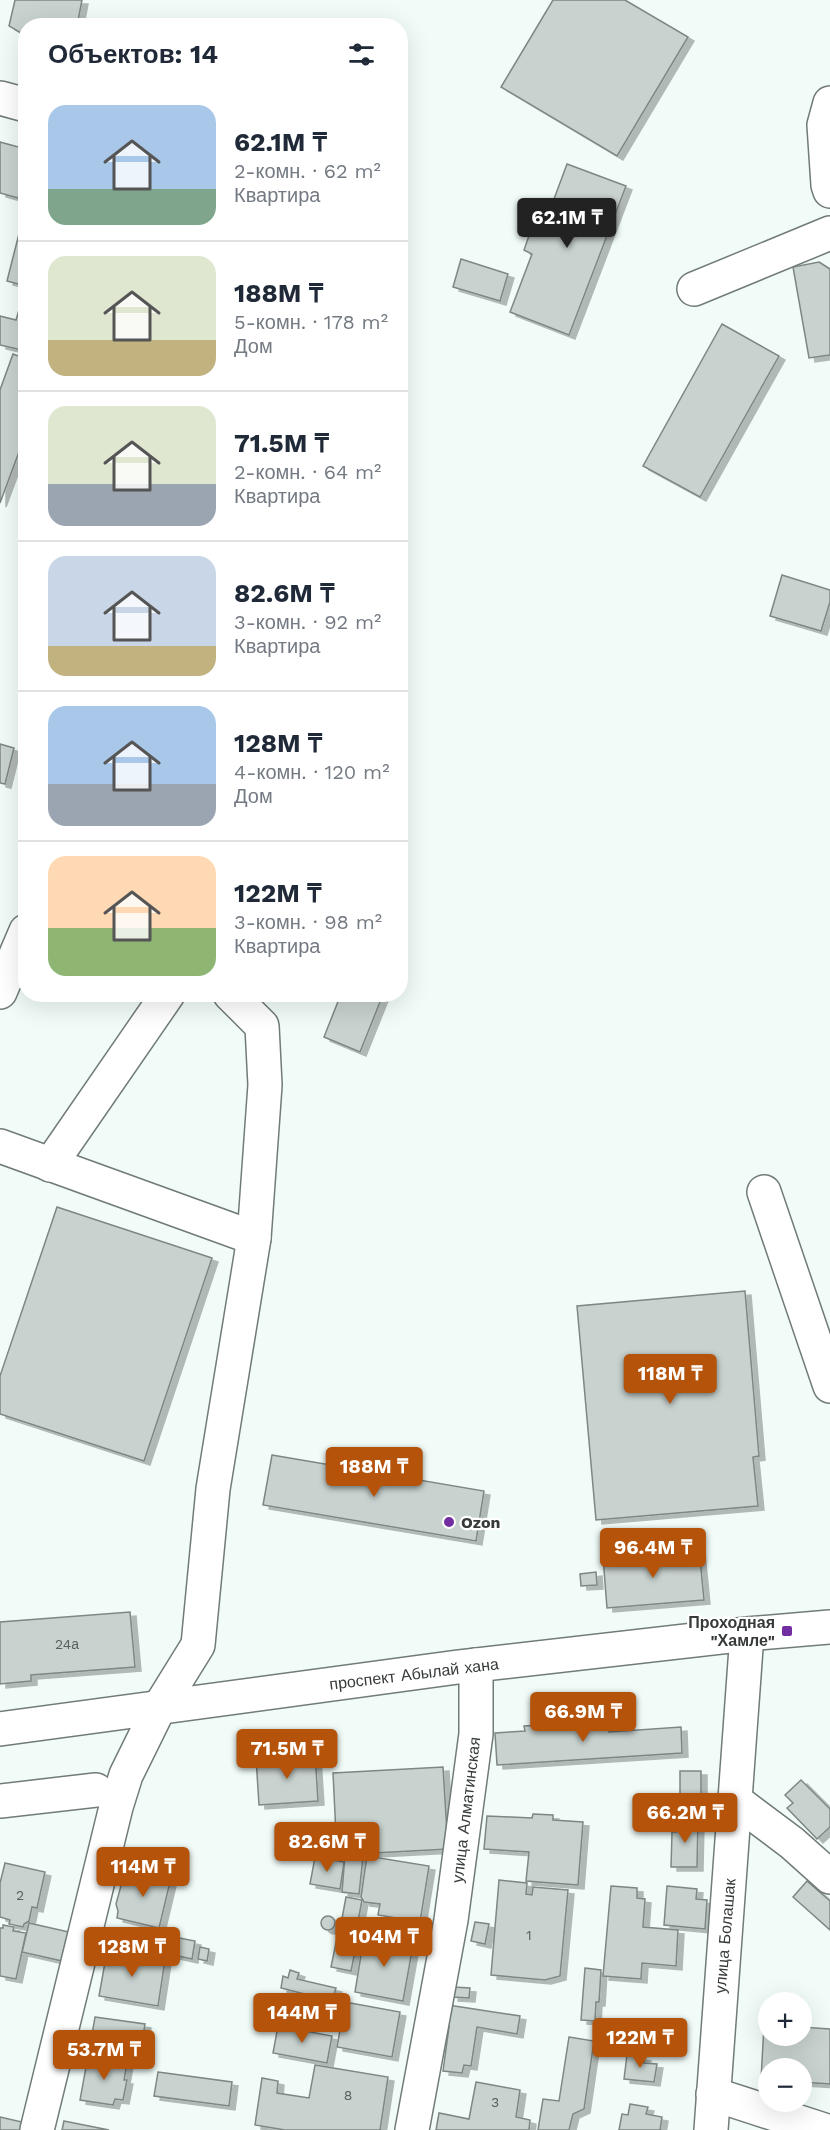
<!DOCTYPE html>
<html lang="ru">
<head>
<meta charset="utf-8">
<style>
  body { margin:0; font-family:"Work Sans",sans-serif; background:#f6f6f7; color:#1f2937; height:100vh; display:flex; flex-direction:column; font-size:22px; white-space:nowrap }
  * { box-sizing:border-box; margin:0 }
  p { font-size:20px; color:#747a83 }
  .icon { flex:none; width:33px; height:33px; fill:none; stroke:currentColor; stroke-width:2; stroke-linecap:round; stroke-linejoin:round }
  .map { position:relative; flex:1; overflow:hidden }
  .side { position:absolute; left:18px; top:18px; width:390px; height:984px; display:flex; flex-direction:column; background:#fff; border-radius:24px; box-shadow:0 6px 24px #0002 }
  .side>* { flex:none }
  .tools { position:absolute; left:758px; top:1992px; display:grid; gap:12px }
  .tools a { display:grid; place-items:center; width:54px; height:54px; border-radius:50%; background:#fff; box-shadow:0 6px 24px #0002; font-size:30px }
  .price { position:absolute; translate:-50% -51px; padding:0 14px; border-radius:6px; background:#b45309; color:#fff; font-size:20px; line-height:39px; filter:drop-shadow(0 2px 3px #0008) }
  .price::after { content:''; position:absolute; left:50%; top:36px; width:18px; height:14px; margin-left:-9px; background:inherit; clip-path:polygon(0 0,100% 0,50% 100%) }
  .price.selected { background:#222; color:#fff }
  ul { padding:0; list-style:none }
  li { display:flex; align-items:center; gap:18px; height:150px; padding:0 30px }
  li+li { border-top:2px solid #e0e1e3 }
  li span { display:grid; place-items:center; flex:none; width:168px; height:120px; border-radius:18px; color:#555 }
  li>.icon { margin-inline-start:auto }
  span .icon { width:72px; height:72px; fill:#fffc; stroke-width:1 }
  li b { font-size:26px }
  h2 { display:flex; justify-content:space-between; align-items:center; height:72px; padding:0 30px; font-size:26px }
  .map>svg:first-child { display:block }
  .building { fill:#c8d2ce; stroke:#7e8783; stroke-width:1.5; filter:url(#shadow) }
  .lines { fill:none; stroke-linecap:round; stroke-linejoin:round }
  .minor-casing { stroke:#717b77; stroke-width:36 }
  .major-casing { stroke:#717b77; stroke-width:36 }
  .minor { stroke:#fff; stroke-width:33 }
  .major { stroke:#fff; stroke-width:33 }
  .poi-dot { fill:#722da1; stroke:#fff; stroke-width:2 }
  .labels { text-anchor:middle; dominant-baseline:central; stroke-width:4.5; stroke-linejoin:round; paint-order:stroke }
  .number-label { font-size:14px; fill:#5a605e }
  .poi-label { font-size:16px; font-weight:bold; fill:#363a39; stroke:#fff; text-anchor:start }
  .street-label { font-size:16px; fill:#363a39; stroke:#fff }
</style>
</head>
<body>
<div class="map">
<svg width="830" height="2130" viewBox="0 0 830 2130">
  <defs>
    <filter id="shadow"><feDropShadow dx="6" dy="4" stdDeviation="0" flood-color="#0004"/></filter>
  </defs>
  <rect width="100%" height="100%" fill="#f1fcf8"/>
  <g class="building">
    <polygon points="15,0 82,0 77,26 26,26 26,39 23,34 9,26"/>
    <polygon points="553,0 625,0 688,37 617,156 501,87"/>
    <polygon points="0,142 26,149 26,171 18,198 0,193"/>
    <polygon points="567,164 626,186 569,335 510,312 532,254 524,250 531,230 541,234"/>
    <polygon points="24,214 26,271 22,285 7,281"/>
    <polygon points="461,259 508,274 500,301 453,287"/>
    <polygon points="819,262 830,269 830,355 809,358 793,267"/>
    <polygon points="21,303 26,304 26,351 0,345 0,316 16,320"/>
    <polygon points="722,324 779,356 700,497 643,466"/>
    <polygon points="13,354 26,359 26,433 0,503 0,390"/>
    <polygon points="782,575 830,590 830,602 821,631 770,616"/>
    <polygon points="0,744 14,748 5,784 0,783"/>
    <polygon points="341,994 377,994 382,997 360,1052 324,1037"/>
    <polygon points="57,1207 212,1258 144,1461 0,1414 0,1376"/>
    <polygon points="745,1291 759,1456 753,1457 758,1506 596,1520 577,1306"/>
    <polygon points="272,1455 484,1491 476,1541 263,1505"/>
    <polygon points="699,1549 704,1600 607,1608 603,1557"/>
    <polygon points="596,1572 597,1585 581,1586 580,1574"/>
    <polygon points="130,1612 135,1667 31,1675 31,1681 0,1684 0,1622"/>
    <polygon points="609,1721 609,1732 681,1727 682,1753 497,1765 495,1733 525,1731 524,1726"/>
    <polygon points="315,1754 318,1801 259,1805 256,1758"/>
    <polygon points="443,1767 448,1849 337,1855 333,1773"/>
    <polygon points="680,1771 701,1771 701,1804 692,1804 692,1815 680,1815"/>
    <polygon points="801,1780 830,1809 830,1827 817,1839 787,1808 793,1803 785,1795"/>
    <polygon points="533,1814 553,1815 553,1820 583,1822 578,1885 526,1881 529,1852 484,1849 487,1816 532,1818"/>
    <polygon points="676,1818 698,1819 697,1867 671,1867 672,1832 676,1832"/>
    <polygon points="345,1855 363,1857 359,1894 342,1892"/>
    <polygon points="367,1856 429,1866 420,1922 378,1915 380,1904 364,1902 361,1897"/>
    <polygon points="315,1857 344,1862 340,1889 310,1884"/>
    <polygon points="5,1863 45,1872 37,1908 32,1907 29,1921 24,1924 23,1927 9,1924 10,1920 0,1917 0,1883"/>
    <polygon points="148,1866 160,1868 158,1879 170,1882 159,1928 117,1918 118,1911 116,1904 125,1871 145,1875"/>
    <polygon points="499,1880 527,1883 526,1894 532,1895 533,1887 568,1890 560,1976 545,1980 491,1975"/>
    <polygon points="807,1881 830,1901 830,1930 793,1897"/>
    <polygon points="611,1886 637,1888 637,1898 645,1899 643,1927 678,1930 676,1966 642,1963 641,1979 603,1976"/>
    <polygon points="667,1886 697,1889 696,1899 707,1900 705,1929 664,1925"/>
    <polygon points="346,1897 362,1900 357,1927 341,1924"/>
    <circle cx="328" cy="1923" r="7"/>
    <polygon points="475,1922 489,1924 485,1944 471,1941"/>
    <polygon points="29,1923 69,1932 62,1961 22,1952"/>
    <polygon points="3,1925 14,1927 13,1931 26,1933 16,1979 0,1976 0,1928 3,1928"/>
    <polygon points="159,1934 195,1941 192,1959 155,1951"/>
    <polygon points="390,1936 407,1938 409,1944 413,1945 403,2001 355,1992 364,1937 387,1941"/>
    <polygon points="337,1938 357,1942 351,1971 331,1967"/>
    <polygon points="200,1947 209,1949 207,1961 198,1959"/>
    <polygon points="107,1951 165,1960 158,2006 99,1996"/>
    <polygon points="585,1968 601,1970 599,2002 596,2002 595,2021 581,2020"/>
    <polygon points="290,1970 299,1973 297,1979 336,1988 332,2001 281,1988 283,1976 288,1978"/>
    <polygon points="453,1987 470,1988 469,1998 452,1997"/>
    <polygon points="345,2002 400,2012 392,2057 337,2047"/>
    <polygon points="448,2005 520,2016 517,2034 477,2027 471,2066 464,2065 462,2073 443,2071 449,2027 445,2026"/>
    <polygon points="276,2006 286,2009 282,2022 273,2019"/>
    <polygon points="95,2017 145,2024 139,2060 89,2052"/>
    <polygon points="764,2025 768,2026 768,2036 801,2036 801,2027 830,2029 830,2084 801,2082 801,2068 768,2068 768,2081 761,2080"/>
    <polygon points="278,2026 332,2036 327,2063 273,2053"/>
    <polygon points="569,2037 594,2041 584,2109 573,2114 569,2130 538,2130 543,2099 559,2101"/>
    <polygon points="627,2055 645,2057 644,2063 657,2064 654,2082 624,2079"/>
    <polygon points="88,2056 127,2063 124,2080 127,2080 123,2100 115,2099 113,2105 80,2100"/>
    <polygon points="315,2065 388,2077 380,2130 285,2130 255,2125 262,2078 278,2081 277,2093 309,2098"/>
    <polygon points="158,2072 232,2082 229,2106 154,2096"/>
    <polygon points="476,2082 520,2090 516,2117 530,2120 529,2130 436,2130 439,2113 469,2119"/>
    <polygon points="630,2104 648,2107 646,2114 662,2117 660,2130 619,2130 622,2114 628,2115"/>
    <polygon points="0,2117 22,2122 21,2130 0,2130"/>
    <polygon points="64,2121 109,2130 62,2130"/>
  </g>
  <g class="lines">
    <g class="minor-casing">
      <g id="minor">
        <polyline points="0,98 26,105"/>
        <polyline points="830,103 824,125 828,185 830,191"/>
        <polyline points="694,289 830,233"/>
        <polyline points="0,992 26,931"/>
        <polyline points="0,1146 254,1238"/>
        <polyline points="50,1165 168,994"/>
        <polyline points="764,1192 830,1386"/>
        <polyline points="0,1801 96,1790"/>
        <polyline points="736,1801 792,1843 830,1877"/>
        <polyline points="713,2094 824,2130"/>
        <polyline points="37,2130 116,1807 126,1775 159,1708 198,1645 213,1489 254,1238 265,1085 262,1026 230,994"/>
        <polyline points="412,2130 451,1920 476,1734 476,1665"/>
        <polyline points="711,2130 747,1634"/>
      </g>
    </g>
    <g class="major-casing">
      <polyline id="major" points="0,1729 458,1667 747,1634 830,1627"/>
    </g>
    <use href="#minor" class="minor"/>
    <use href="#major" class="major"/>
  </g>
  <g class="poi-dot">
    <circle cx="449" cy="1522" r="6"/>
    <rect x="781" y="1625" width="12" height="12" rx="3"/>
  </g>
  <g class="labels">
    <g class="number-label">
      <text x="67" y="1644">24а</text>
      <text x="20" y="1895">2</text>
      <text x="529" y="1935">1</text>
      <text x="348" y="2095">8</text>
      <text x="495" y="2102">3</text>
    </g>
    <g class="poi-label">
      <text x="461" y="1522">Ozon</text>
      <text x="775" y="1622" text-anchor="end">Проходная<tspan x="775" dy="18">"Хамле"</tspan></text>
    </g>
    <g class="street-label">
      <text transform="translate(414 1674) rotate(-7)">проспект Абылай хана</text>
      <text transform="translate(466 1810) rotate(-83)">улица Алматинская</text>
      <text transform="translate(725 1936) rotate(-85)">улица Болашак</text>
    </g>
  </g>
</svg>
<div class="tools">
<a>+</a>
<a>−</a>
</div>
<b class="price selected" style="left:567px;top:249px">62.1M ₸</b>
<b class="price" style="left:670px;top:1405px">118M ₸</b>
<b class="price" style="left:374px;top:1498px">188M ₸</b>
<b class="price" style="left:653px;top:1579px">96.4M ₸</b>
<b class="price" style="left:583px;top:1743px">66.9M ₸</b>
<b class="price" style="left:287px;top:1780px">71.5M ₸</b>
<b class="price" style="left:685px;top:1844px">66.2M ₸</b>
<b class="price" style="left:327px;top:1873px">82.6M ₸</b>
<b class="price" style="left:143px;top:1898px">114M ₸</b>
<b class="price" style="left:384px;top:1968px">104M ₸</b>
<b class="price" style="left:132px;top:1978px">128M ₸</b>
<b class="price" style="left:302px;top:2044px">144M ₸</b>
<b class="price" style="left:640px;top:2069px">122M ₸</b>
<b class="price" style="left:104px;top:2081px">53.7M ₸</b>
<section class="side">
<h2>Объектов: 14<svg class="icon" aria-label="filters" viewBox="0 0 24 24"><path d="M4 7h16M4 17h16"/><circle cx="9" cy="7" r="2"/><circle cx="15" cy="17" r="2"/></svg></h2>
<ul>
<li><span style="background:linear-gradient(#a9c7e8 70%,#7fa58c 0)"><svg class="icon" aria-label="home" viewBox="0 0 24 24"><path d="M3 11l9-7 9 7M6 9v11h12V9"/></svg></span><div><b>62.1M ₸</b><p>2-комн. · 62 m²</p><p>Квартира</p></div></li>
<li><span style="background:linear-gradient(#dfe7d0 70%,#c2b280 0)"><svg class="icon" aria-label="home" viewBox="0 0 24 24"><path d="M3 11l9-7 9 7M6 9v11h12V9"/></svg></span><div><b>188M ₸</b><p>5-комн. · 178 m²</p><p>Дом</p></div></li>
<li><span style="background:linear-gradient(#dfe7d0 65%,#9aa5b1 0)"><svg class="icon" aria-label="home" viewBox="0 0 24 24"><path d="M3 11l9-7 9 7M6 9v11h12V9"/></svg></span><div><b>71.5M ₸</b><p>2-комн. · 64 m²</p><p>Квартира</p></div></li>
<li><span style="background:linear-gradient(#c9d6e8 75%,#c2b280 0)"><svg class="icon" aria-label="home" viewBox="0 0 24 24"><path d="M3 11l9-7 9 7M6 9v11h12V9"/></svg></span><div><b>82.6M ₸</b><p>3-комн. · 92 m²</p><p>Квартира</p></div></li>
<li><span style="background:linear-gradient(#a9c7e8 65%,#9aa5b1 0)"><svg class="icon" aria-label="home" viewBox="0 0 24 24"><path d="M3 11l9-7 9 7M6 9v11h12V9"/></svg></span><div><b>128M ₸</b><p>4-комн. · 120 m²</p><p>Дом</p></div></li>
<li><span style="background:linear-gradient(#ffd9b3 60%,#8fb573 0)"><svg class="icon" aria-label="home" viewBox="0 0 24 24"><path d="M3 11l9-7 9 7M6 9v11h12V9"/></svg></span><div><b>122M ₸</b><p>3-комн. · 98 m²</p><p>Квартира</p></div></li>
</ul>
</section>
</div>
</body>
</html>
